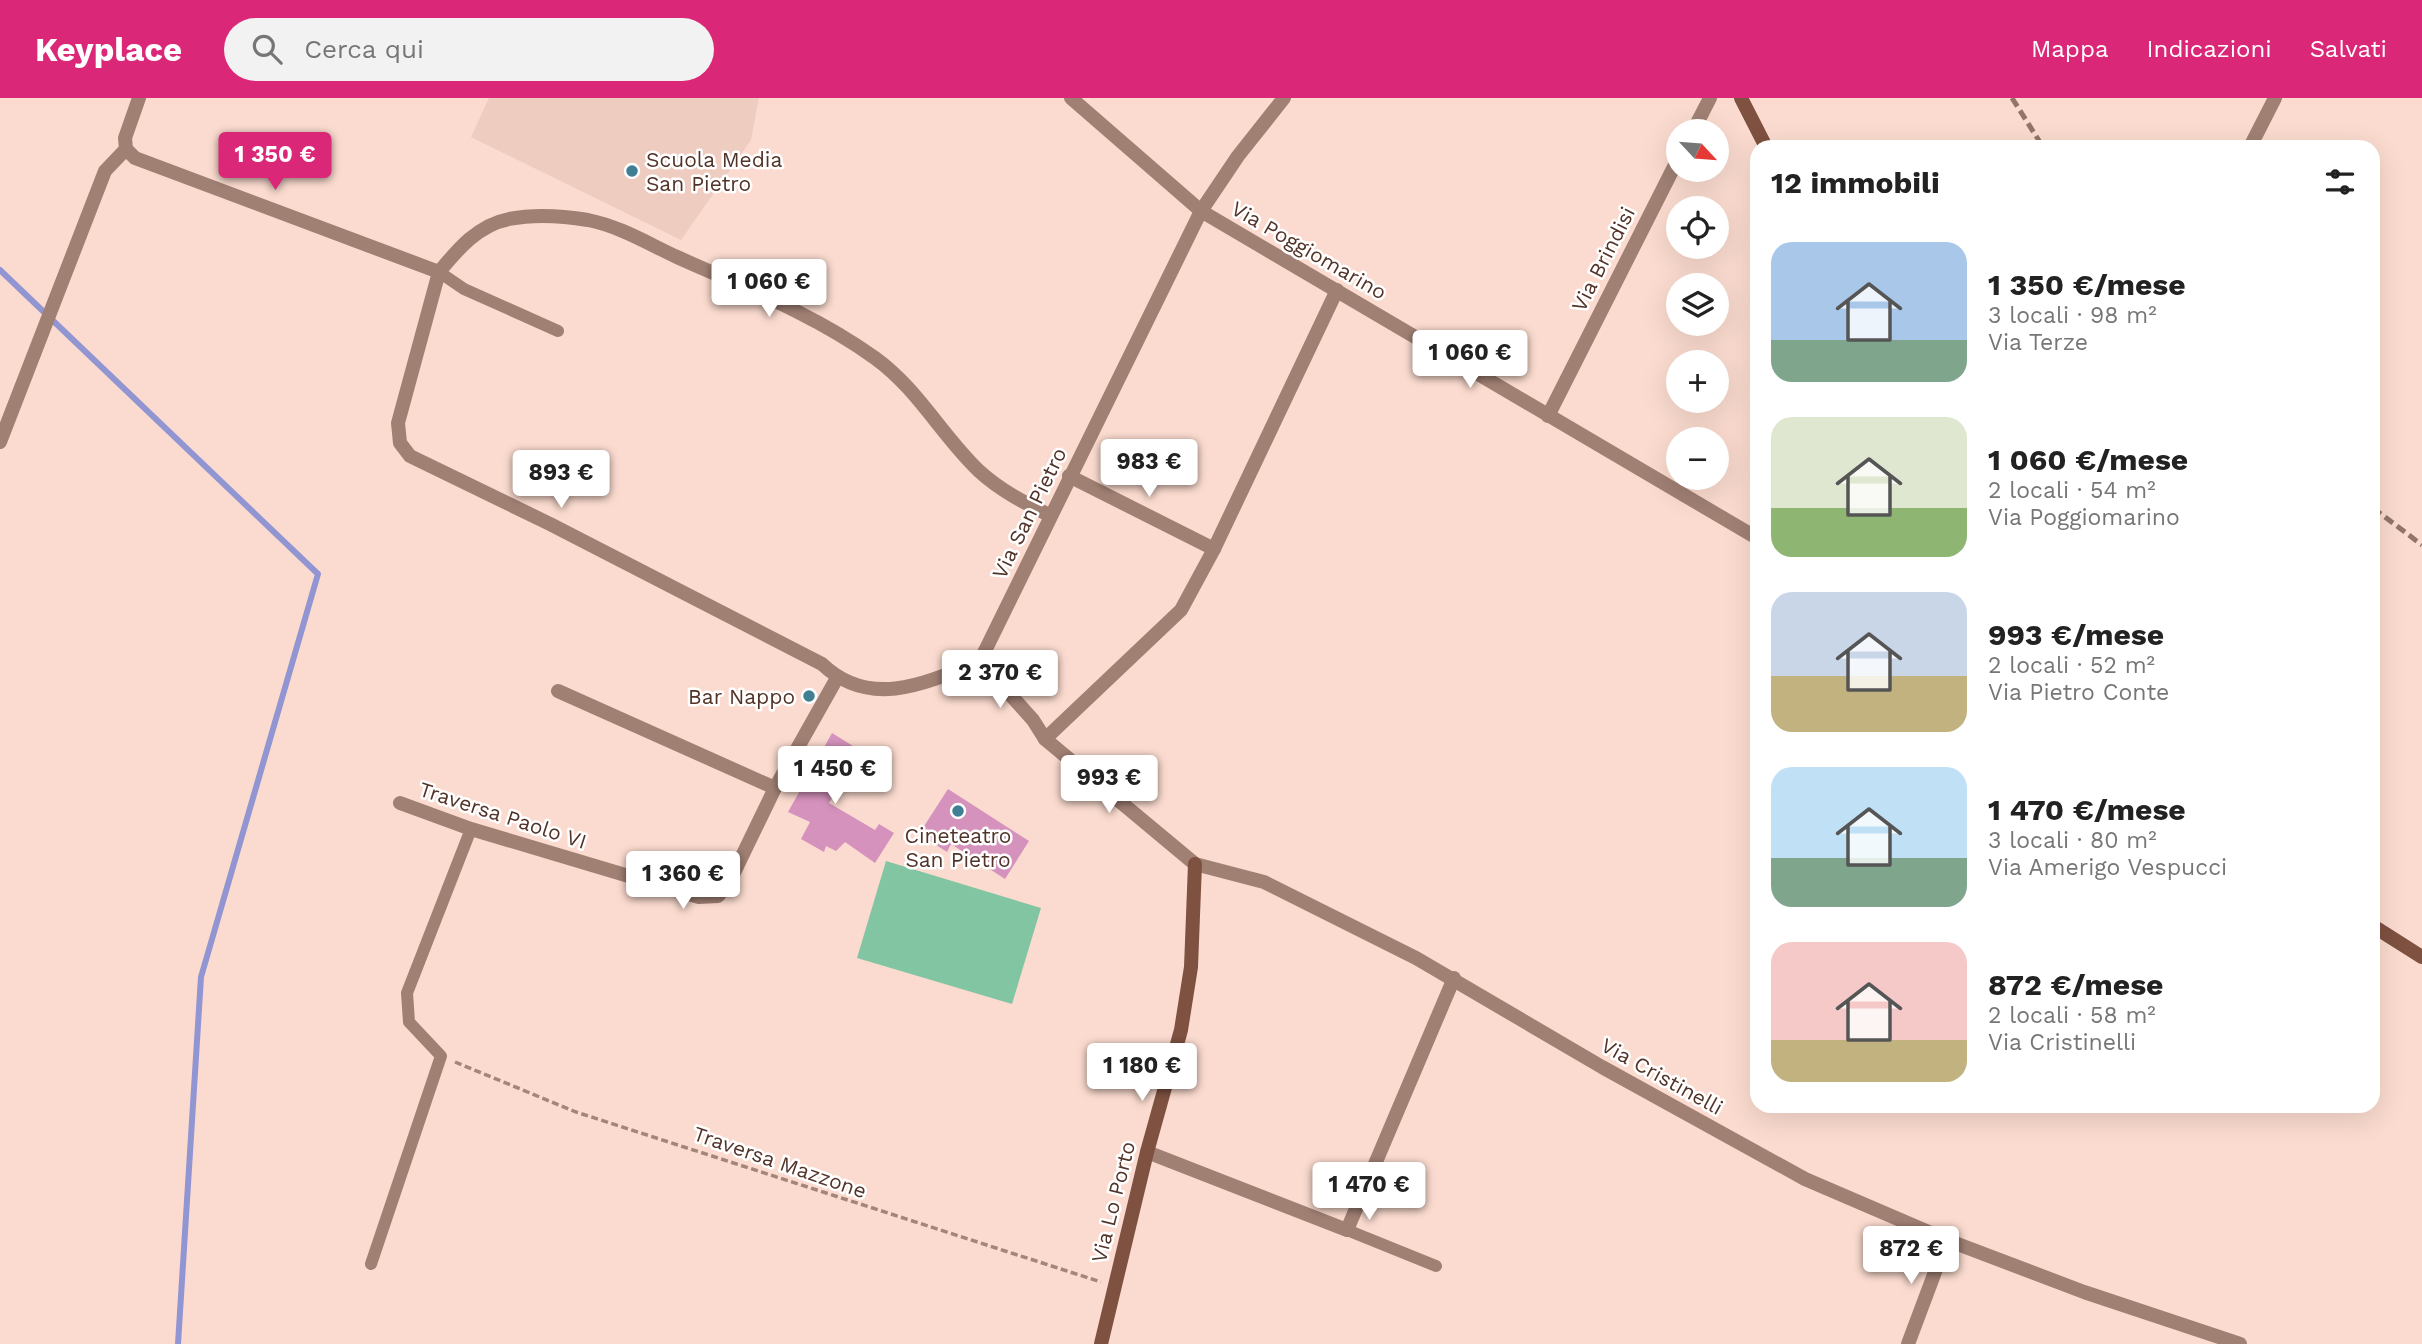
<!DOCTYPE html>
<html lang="it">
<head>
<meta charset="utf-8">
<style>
  body { margin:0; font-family:"Work Sans",sans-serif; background:#f2f2f2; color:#222; height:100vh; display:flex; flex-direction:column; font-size:26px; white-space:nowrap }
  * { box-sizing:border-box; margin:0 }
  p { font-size:23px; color:#767676 }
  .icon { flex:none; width:38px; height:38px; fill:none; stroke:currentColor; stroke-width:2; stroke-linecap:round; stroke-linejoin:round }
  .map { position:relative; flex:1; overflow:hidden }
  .side { position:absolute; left:1750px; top:42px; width:630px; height:973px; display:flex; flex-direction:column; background:#fff; border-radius:21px; box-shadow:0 7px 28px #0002 }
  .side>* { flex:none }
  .needle { width:46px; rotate:116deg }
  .controls { position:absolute; left:1666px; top:21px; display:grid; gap:14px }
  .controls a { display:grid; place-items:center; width:63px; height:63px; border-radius:50%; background:#fff; box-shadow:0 7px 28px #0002; font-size:35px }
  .price { position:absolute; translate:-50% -60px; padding:0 16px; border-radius:7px; background:#fff; color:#222; font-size:23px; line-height:46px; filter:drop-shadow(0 2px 4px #0008) }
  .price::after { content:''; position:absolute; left:50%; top:42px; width:21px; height:16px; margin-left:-10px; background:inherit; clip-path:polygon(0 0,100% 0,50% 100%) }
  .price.active { background:#db2777; color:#fff }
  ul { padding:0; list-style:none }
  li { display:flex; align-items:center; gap:21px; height:175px; padding:0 21px }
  li span { display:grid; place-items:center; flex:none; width:196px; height:140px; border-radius:21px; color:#555 }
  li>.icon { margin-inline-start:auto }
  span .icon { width:84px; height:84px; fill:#fffc; stroke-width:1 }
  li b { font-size:30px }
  h2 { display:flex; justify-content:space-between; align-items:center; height:84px; padding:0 21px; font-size:30px }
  header { display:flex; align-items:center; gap:42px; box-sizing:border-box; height:98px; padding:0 35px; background:#db2777; color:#fff }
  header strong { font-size:33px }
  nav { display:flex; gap:38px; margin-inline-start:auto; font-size:24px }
  .search { width:490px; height:63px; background:#f2f2f2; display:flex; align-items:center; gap:18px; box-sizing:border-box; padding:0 24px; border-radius:38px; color:#767676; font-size:26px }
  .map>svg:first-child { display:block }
  .built { fill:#efccc0 }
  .green { fill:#82c5a2 }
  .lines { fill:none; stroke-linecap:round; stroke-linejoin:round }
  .stream { stroke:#9195d1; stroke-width:6 }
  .building { fill:#d592bd }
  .path { stroke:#a48579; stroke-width:3.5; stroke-dasharray:7 3.5; stroke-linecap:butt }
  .lane { stroke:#a18074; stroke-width:12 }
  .street { stroke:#a18074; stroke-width:14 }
  .secondary { stroke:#7e5140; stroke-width:14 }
  .rail { stroke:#937468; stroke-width:5; stroke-dasharray:10 5; stroke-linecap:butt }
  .poi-dot { fill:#407f93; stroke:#fff; stroke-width:2.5 }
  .labels { text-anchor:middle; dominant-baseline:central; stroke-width:5; stroke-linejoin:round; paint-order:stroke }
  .poi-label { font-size:21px; fill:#523328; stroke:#fff; text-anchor:start }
  .street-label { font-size:21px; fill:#523328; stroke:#fff }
</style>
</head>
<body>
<header>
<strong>Keyplace</strong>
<div class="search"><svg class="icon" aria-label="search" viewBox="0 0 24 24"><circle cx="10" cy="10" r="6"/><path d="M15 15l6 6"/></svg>Cerca qui</div>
<nav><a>Mappa</a><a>Indicazioni</a><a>Salvati</a></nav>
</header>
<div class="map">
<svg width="2422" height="1246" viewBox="0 0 2422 1246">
  <rect width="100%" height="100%" fill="#fbdbcf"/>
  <polygon class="built" points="489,0 759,0 751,42 681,142 471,39"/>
  <polygon class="green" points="886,763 1041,810 1012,906 857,860"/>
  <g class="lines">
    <polyline class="stream" points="0,172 318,476 201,879 178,1246"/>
  </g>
  <g class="building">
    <polygon points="832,635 861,653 829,705 875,732 879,726 894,735 875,765 845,744 836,753 826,748 824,754 801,741 810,724 788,714"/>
    <polygon points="948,691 1029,743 1005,781 951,746 947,754 919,736"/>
  </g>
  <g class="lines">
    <polyline class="path" points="455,964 576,1014 1101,1184"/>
    <g class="lane">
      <polyline points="439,174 464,191 558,233"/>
      <polyline points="1347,1132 1436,1168"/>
      <polyline points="371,1166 441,958 409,924 407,895 471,731"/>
    </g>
    <g class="street">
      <polyline points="139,0 125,40 126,51 135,60 439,174"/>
      <polyline points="1071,0 1201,113 1757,440"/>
      <polyline points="1693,33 1710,0"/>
      <polyline points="2250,49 2275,0"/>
      <polyline points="1548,318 1678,61"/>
      <polyline points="0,344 105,73 126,51"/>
      <polyline points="1069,378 1214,451"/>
      <path d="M1051,418c-26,-13 -50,-25 -72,-45 -37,-35 -61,-82 -104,-113 -59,-43 -131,-71 -198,-101 -28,-13 -58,-31 -89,-37 -24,-4 -54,-6 -79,-1 -31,6 -51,30 -70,53l-41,151 2,20 10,13 140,68 272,140c48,46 105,19 158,-3l221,-450 37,-55 46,-58"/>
      <polyline points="980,563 1033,622 1045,641 1195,766 1264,784 1416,860 1602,969 1805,1081 1947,1142 2084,1194 2240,1246"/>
      <polyline points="558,593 775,690"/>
      <polyline points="1045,641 1181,512 1214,451 1337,192"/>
      <polyline points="400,705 471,731 699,799 718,798 729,785 775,690 837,580"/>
      <polyline points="1147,1054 1347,1132 1454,880"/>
      <polyline points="1908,1246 1947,1142"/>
    </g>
    <g class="secondary">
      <polyline points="1741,0 1766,49"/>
      <polyline points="2373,828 2422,859"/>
      <polyline points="1101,1246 1147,1054 1181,932 1191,869 1195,766"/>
    </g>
    <g class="rail">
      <polyline points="2012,0 2043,49"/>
      <polyline points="2373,410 2422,447"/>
    </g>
  </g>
  <g class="poi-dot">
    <circle cx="632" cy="73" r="7"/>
    <circle cx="809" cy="598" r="7"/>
    <circle cx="958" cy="713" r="7"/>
  </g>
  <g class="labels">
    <g class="poi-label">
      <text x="646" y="61">Scuola Media<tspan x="646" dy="24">San Pietro</tspan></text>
      <text x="795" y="598" text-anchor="end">Bar Nappo</text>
      <text x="958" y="737" text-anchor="middle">Cineteatro<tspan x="958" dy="24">San Pietro</tspan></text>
    </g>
    <g class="street-label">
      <text transform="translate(1309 152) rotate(30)">Via Poggiomarino</text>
      <text transform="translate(1603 161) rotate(-63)">Via Brindisi</text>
      <text transform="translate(1029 415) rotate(-64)">Via San Pietro</text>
      <text transform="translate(503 717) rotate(18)">Traversa Paolo VI</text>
      <text transform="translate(1662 978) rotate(29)">Via Cristinelli</text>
      <text transform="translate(780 1064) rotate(19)">Traversa Mazzone</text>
      <text transform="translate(1113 1104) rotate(-76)">Via Lo Porto</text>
    </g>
  </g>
</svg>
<div class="controls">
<a><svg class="needle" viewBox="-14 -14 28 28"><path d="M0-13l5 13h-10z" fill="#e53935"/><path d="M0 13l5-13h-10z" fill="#767676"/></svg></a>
<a><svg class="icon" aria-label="locate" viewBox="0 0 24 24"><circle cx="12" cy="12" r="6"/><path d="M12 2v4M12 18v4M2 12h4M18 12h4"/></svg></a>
<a><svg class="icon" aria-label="layers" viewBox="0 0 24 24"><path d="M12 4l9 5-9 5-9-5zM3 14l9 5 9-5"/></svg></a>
<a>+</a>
<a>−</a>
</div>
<b class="price active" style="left:275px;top:94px">1 350 €</b>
<b class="price" style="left:769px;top:221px">1 060 €</b>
<b class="price" style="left:1470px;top:292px">1 060 €</b>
<b class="price" style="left:1149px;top:401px">983 €</b>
<b class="price" style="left:561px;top:412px">893 €</b>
<b class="price" style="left:1000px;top:612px">2 370 €</b>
<b class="price" style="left:835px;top:708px">1 450 €</b>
<b class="price" style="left:1109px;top:717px">993 €</b>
<b class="price" style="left:683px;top:813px">1 360 €</b>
<b class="price" style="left:1142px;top:1005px">1 180 €</b>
<b class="price" style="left:1369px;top:1124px">1 470 €</b>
<b class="price" style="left:1911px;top:1188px">872 €</b>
<section class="side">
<h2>12 immobili<svg class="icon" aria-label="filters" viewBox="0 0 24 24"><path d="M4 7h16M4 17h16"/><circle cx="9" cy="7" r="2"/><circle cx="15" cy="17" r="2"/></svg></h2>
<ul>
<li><span style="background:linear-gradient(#a9c7e8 70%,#7fa58c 0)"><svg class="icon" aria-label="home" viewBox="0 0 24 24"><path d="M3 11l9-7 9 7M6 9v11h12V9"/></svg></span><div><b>1 350 €/mese</b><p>3 locali · 98 m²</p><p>Via Terze</p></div></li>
<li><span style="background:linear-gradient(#dfe7d0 65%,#8fb573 0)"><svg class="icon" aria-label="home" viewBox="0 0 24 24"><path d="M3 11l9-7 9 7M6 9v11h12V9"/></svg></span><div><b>1 060 €/mese</b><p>2 locali · 54 m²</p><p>Via Poggiomarino</p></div></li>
<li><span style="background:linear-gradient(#c9d6e8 60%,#c2b280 0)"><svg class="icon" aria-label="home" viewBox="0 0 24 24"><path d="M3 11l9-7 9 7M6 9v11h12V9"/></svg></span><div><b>993 €/mese</b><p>2 locali · 52 m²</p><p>Via Pietro Conte</p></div></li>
<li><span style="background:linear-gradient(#bfe0f5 65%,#7fa58c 0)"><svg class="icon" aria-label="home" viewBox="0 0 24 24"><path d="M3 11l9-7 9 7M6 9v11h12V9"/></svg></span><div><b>1 470 €/mese</b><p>3 locali · 80 m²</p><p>Via Amerigo Vespucci</p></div></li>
<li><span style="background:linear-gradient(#f6c9c9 70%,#c2b280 0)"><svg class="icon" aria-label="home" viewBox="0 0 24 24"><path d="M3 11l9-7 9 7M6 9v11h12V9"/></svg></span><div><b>872 €/mese</b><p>2 locali · 58 m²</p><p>Via Cristinelli</p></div></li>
</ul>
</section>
</div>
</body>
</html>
